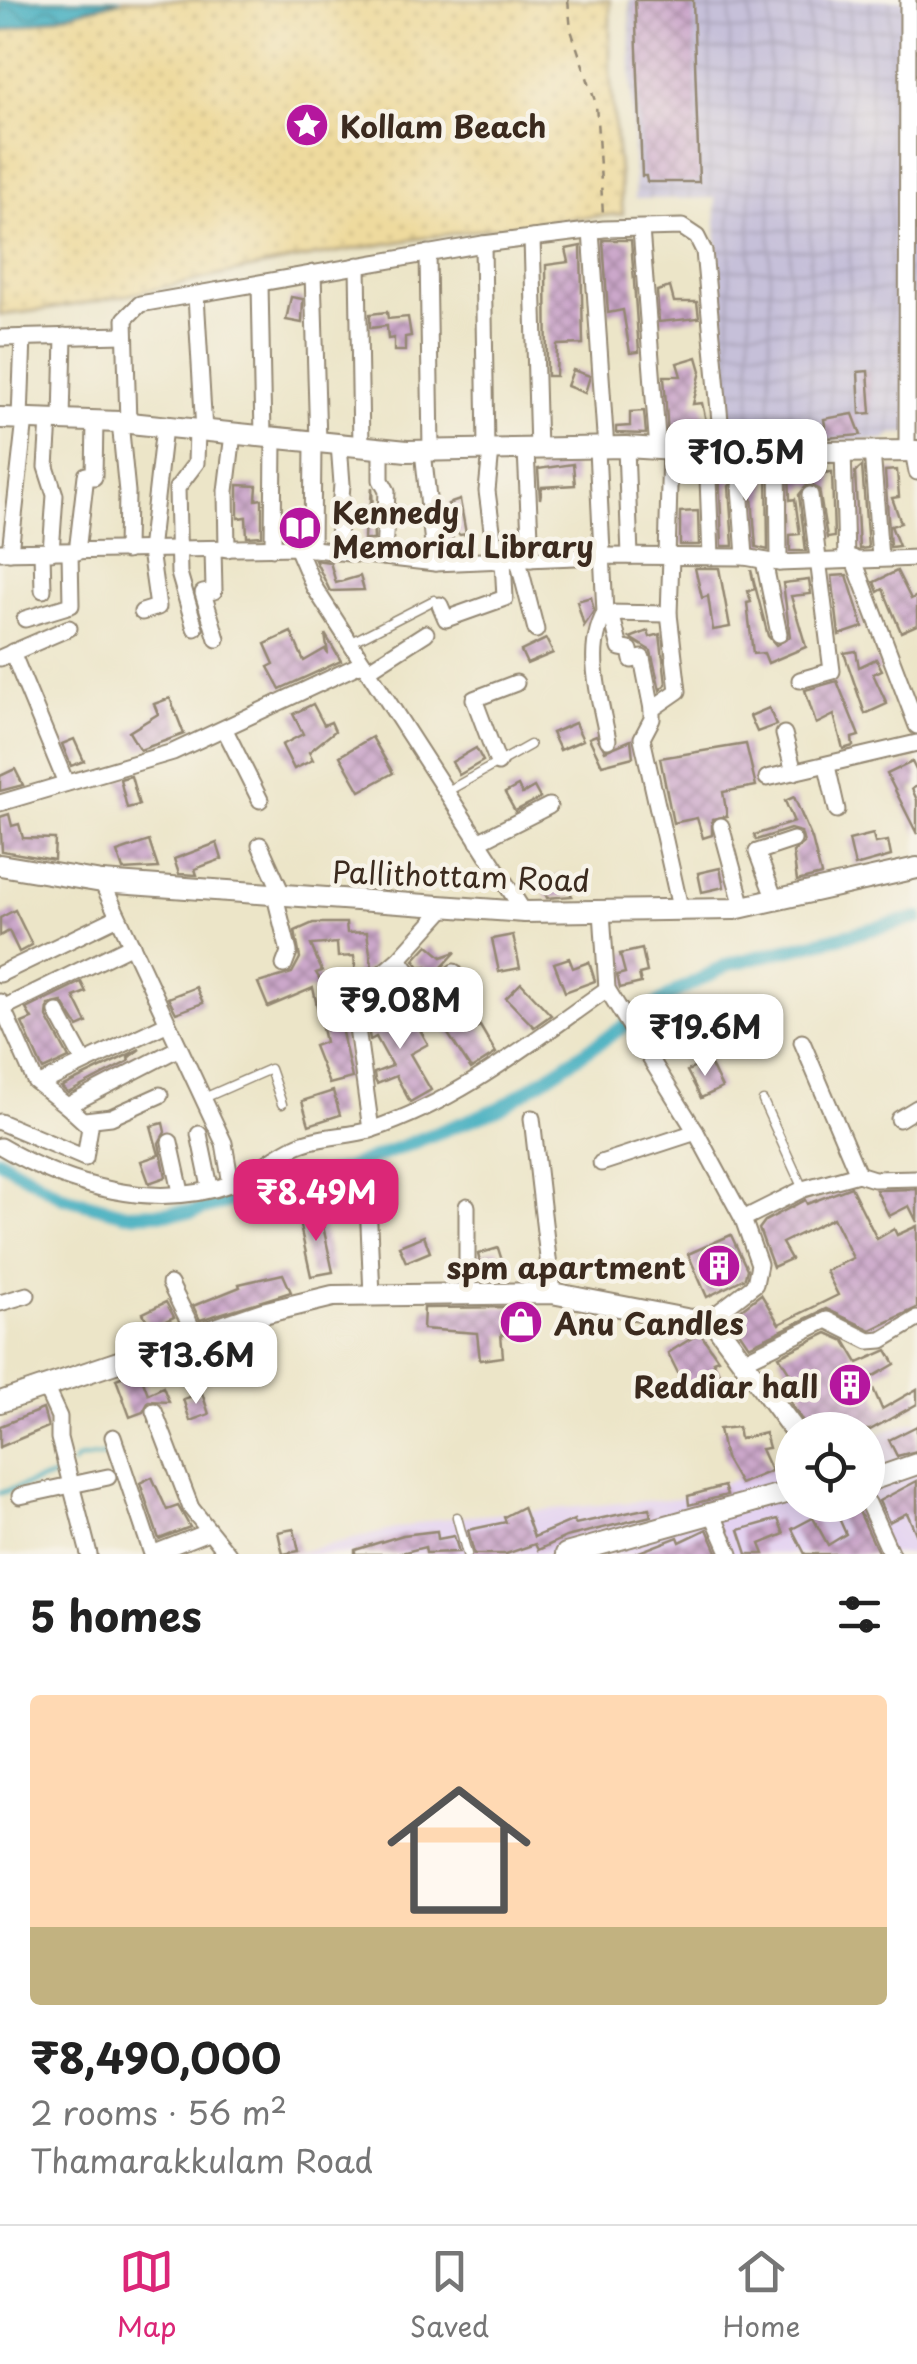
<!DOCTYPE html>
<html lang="en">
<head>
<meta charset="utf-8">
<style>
  body { margin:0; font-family:"Playpen Sans",sans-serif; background:#f6f6f6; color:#222; height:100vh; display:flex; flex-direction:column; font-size:38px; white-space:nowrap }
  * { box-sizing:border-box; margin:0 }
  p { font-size:32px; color:#767676 }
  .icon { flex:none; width:55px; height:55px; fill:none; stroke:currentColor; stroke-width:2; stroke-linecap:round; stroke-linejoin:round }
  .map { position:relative; height:1554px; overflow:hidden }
  .drawer { display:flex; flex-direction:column; background:#fff; flex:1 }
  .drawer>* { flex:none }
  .tools { position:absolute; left:775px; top:1412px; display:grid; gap:20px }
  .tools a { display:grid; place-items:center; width:110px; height:110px; border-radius:50%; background:#fff; box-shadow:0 5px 25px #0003; font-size:50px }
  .price { position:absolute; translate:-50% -85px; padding:0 22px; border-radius:20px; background:#fff; color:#222; font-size:32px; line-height:65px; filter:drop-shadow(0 2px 5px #0008) }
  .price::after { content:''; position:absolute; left:50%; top:60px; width:30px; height:22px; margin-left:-15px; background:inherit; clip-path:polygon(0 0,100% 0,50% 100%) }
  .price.active { background:#db2777; color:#fff }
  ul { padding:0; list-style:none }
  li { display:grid; align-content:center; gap:20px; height:530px; padding:0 30px }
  li span { display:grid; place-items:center; height:310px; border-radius:10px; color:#555 }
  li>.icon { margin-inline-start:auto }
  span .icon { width:180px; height:180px; fill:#fffc; stroke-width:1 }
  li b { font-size:42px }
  h2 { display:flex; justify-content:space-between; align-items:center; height:120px; padding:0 30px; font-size:42px }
  .tabs { display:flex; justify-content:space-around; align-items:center; height:140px; border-top:2px solid #e0e0e0; background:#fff; font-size:28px; color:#767676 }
  .tabs a { display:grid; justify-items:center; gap:5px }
  .tabs .active { color:#db2777 }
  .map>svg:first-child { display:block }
  .built { fill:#e4d3f1 }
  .industrial { fill:url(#industrial-grid) }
  .sand { fill:url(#sand-dots); stroke:#94825e; stroke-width:2.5 }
  .water { fill:url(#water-waves); stroke:#3e6c6f; stroke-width:2.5 }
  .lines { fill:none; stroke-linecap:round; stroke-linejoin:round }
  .stream { stroke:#42aec0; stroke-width:4 }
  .canal { stroke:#42aec0; stroke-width:14 }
  .building { fill:url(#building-cross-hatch) }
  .lane-casing { stroke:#948873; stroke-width:11 }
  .street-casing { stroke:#948873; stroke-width:19 }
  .secondary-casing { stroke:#948873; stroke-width:24 }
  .path { stroke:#948873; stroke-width:2.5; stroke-dasharray:8 8; stroke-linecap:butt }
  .lane { stroke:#fff; stroke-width:8 }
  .street { stroke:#fff; stroke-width:15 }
  .secondary { stroke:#fff; stroke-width:20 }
  .labels { text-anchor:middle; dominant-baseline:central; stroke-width:9; stroke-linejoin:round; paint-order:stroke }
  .poi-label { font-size:30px; font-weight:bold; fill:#3b2a1e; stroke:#f7f3e8; text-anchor:start }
  .street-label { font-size:30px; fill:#3b2a1e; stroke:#f7f3e8 }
</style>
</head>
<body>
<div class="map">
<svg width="917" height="1554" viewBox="0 0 917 1554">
  <defs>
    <pattern id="industrial-grid" width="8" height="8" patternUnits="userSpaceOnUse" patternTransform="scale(2.5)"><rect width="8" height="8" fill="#c6c0d9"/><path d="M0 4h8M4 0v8" fill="none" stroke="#aba5ba"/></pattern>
    <pattern id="sand-dots" width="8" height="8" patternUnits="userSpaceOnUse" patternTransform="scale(2.5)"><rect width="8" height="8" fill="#eeda9e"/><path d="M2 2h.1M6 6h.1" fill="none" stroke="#cdbb88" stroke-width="1.8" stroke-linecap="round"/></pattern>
    <pattern id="water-waves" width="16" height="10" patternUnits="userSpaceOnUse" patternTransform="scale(2.5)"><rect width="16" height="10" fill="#42aec0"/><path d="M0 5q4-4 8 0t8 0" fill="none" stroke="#388e9b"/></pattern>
    <pattern id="building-cross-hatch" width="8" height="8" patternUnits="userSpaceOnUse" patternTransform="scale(2.5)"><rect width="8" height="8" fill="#cca8cb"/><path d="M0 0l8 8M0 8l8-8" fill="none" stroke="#a789a4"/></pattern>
  </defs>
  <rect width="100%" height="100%" fill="#f7f3e8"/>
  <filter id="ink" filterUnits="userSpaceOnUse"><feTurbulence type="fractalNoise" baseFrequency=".01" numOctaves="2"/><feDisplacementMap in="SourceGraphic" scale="20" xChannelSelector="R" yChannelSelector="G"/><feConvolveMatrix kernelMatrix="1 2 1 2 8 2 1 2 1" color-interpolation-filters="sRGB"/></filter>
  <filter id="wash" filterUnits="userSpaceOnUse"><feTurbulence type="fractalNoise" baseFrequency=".0048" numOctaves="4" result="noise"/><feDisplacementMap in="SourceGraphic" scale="40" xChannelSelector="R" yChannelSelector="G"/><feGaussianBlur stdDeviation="2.25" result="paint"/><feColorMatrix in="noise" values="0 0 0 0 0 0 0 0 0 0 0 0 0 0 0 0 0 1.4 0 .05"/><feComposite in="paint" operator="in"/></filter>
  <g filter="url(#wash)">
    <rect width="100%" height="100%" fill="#ece5c8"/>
    <polygon class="built" points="917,1421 917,1554 290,1554 437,1519 678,1498 792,1461 792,1505 868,1505 868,1437"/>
    <polygon class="industrial" points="629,0 917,0 912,433 891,434 886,440 725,441 715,198 635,199"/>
    <path class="sand" d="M122,0h488v74l13,140c-104,8 -207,24 -309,42 -105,19 -208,49 -314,59v-283z"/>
    <polygon class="water" points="0,0 122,0 0,32"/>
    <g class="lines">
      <g class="stream">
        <polyline points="73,1464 77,1459 105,1455"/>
        <polyline points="0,1493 63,1473"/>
      </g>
      <polyline class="canal" points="0,1160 63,1197 126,1214 192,1212 348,1168 500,1108 676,992 729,964 917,918"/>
    </g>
    <g id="blocks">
      <g class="building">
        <polygon points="635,0 693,0 699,182 647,182 646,176 642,176"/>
        <polygon points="603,240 631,240 639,352 630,353 623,310 608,313"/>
        <polygon points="581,246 583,344 557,345 556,376 547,376 546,265 569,262 566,249"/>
        <polygon points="670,287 674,302 697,302 699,318 659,322 657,291"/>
        <polygon points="291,297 303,299 302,323 286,320"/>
        <polygon points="387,312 388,319 408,317 411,336 405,337 405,351 394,351 394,338 388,339 387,326 370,328 370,314"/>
        <polygon points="697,357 701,371 693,404 702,403 709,435 668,436 664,376 681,376 677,363"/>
        <polygon points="573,370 590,376 585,393 567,386"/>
        <polygon points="868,371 871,413 860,414 858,372"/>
        <polygon points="644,411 646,434 616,433 616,427 630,426 630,412"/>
        <polygon points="853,414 861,435 827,438 824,419"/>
        <polygon points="573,464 575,485 542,487 540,499 538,469"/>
        <polygon points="862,466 868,548 859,549 855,472"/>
        <polygon points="719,467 731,467 731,475 767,467 768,550 756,547 751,484 740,475 729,486 733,546 722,546"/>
        <polygon points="807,467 807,475 832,472 834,537 827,538 819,489 808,484 799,495 806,551 790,551 790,535 800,534 795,499 790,500 789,469"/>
        <polygon points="897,470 899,497 892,498 901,523 891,526 899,546 890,547 885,471"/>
        <polygon points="238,485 257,486 256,500 262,499 262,536 247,537 246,517 238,518"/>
        <polygon points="372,487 374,540 364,540 365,513 370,513"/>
        <polygon points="460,500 466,534 460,535 453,530 452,548 445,549 442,522 454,519 448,504"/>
        <polygon points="698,511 699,545 680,545 680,512"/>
        <polygon points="315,560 330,562 336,583 360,576 364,590 330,591"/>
        <polygon points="695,568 719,568 730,627 713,630 708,596 702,598"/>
        <polygon points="751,570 768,636 776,645 790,637 783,583 809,580 811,594 791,596 806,647 768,663 764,653 753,654 747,603 751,602 748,591 755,589"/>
        <polygon points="897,571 911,599 917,596 917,625 901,632 883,589 878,592 874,582"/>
        <polygon points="847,575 863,627 839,635 832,576"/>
        <polygon points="591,597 594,611 584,626 577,601"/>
        <polygon points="648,631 650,637 660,634 666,684 660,690 651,651 630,638"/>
        <polygon points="291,632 304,661 325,649 328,654 325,634 341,661 280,689 268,667 274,664 265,644"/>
        <polygon points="546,639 553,653 527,664 521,651"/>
        <polygon points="856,651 859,667 876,659 882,670 873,674 887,704 865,714 844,653"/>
        <polygon points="837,681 859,736 852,738 853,746 843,749 834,715 816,724 805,690"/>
        <polygon points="170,698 184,734 140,750 129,732 158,714 154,704"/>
        <polygon points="313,704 324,725 331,722 335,731 309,752 313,760 294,769 282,745 303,734 293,714"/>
        <polygon points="769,708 776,725 757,732 750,716"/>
        <polygon points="575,723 583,740 560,750 552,733"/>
        <polygon points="596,735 605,751 631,740 633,757 602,765 589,738"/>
        <polygon points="372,737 393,773 360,791 340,756"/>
        <polygon points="74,739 84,761 71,766 62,744"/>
        <polygon points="746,744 756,786 723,792 727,816 712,819 712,835 703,838 697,818 673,823 660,758"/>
        <polygon points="476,748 483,761 459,775 452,762"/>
        <polygon points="912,762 917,772 917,786 912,789 917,800 917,834 887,774"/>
        <polygon points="15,769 23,785 0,791 0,776"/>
        <polygon points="131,776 139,805 127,808 120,779"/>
        <polygon points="518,786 522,794 534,787 540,798 515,811 505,793"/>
        <polygon points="794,797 812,839 821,875 797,881 793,852 804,843 801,832 790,829 756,840 754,835 794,822 785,801"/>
        <polygon points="9,814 12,826 19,824 23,838 55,839 54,860 2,851 0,817"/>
        <polygon points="873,834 875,843 888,841 891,856 855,866 849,840"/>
        <polygon points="149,841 158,868 123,870 117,852"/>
        <polygon points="217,843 222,859 195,869 197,875 179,874 174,859"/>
        <polygon points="720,868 724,887 702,892 698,873"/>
        <polygon points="561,874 572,896 547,898 541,884"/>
        <polygon points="15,910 32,945 19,952 9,931 0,936 0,918"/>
        <polygon points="313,923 346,923 347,933 367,932 372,967 356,976 354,956 338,957 337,943 311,945 322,971 316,973 336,1005 352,1078 329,1084 314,1046 325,1042 313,988 268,1007 258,983 292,973 300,958 295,931"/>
        <polygon points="513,935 520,968 499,972 492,939"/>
        <polygon points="428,945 442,957 456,952 429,981 421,970 427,966 419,967 414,960"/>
        <polygon points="642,949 647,972 639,974 641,983 620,988 617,975 625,973 620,954"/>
        <polygon points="569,958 573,968 589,962 595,981 565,992 554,963"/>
        <polygon points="81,982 86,992 74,997 87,1023 78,1027 62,1002 48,1005 47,1017 69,1058 43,1070 22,1023 32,1019 26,1009"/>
        <polygon points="402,982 413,998 394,1020 392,989"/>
        <polygon points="521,983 551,1015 534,1027 506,998"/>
        <polygon points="196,987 203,1003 176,1013 168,998"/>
        <polygon points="448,996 464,1024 472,1030 480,1026 496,1053 471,1069 433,1011"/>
        <polygon points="378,1006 381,1023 392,1022 386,1028 411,1014 428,1044 410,1054 431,1090 410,1102 396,1076 377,1084 375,1080 374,1073 392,1066 376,1037 370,1040 366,1013"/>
        <polygon points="140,1049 128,1058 129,1061 68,1093 61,1087"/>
        <polygon points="709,1061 722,1088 701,1098 687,1071"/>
        <polygon points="333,1091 340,1115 309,1125 302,1101"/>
        <polygon points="163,1123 165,1132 159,1143 166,1177 149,1183 141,1161 159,1155 151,1126"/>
        <polygon points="851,1187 877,1239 894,1229 897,1235 917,1226 917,1308 871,1330 826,1309 749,1346 730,1318 761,1294 779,1324 838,1295 826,1271 853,1258 833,1218 782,1243 791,1259 773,1267 759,1229 765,1221 805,1200 807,1204"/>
        <polygon points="917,1189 917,1222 909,1206 889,1216 876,1190"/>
        <polygon points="320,1212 333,1272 311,1276 298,1217"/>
        <polygon points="731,1235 747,1269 745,1278 707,1297 688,1254"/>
        <polygon points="424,1236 430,1252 406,1262 399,1246"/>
        <polygon points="498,1248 503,1264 482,1270 478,1254"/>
        <polygon points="283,1274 291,1292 200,1320 193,1306 240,1287 239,1284"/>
        <polygon points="166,1302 174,1317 151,1328 143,1313"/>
        <polygon points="520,1307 534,1309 530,1339 501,1334 503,1357 480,1360 477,1333 423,1329 424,1308"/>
        <polygon points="700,1333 718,1359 713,1361 726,1386 708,1395 700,1378 684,1385 668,1353"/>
        <polygon points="827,1333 845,1341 858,1363 887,1350 895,1364 869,1379 882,1409 917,1389 917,1404 870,1430 808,1430 790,1402 804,1396 779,1356"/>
        <polygon points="139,1370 148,1394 163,1387 169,1402 149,1401 143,1412 130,1417 116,1379"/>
        <polygon points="202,1393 209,1414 190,1421 183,1399"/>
        <polygon points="43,1409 48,1427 0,1447 0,1426"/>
        <polygon points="917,1426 917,1451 897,1456 889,1440"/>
        <polygon points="738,1427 740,1439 765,1433 769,1448 761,1449 771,1471 740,1484 725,1458 719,1429"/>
        <polygon points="152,1477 167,1510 178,1506 190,1527 159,1539 140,1483"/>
        <polygon points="917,1481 917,1536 907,1513 889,1522 879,1501"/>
        <polygon points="724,1486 727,1495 689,1505 688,1496"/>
        <polygon points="833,1505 856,1505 879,1554 805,1554 792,1529 813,1518 828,1545 846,1534"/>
        <polygon points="523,1507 534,1537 574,1520 575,1524 649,1508 651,1516 566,1537 538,1550 535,1544 506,1554 474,1554 468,1530 506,1522 504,1517"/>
        <polygon points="778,1519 784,1534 760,1544 764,1554 747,1554 739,1530"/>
        <polygon points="294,1529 299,1551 283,1554 278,1532"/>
        <polygon points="707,1529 718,1554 634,1554 678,1537 680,1542"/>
        <polygon points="437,1531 438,1539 454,1536 459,1552 426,1553 425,1547 397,1554 355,1554 355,1550 403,1535"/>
      </g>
    </g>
  </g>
  <g filter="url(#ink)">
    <use href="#blocks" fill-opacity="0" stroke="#948873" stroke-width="2.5"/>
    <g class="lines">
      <g class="lane-casing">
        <g id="lane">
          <polyline points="350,643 434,600"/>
          <polyline points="446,792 530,745"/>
          <polyline points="204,1098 270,1069 282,1104"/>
          <polyline points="763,1101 803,1189"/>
          <polyline points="457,1517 467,1554"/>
        </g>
      </g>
      <g class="street-casing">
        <g id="street">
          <polyline points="641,229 658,450"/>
          <polyline points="591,231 606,449"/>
          <polyline points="532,238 538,450"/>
          <polyline points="483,244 486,450"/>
          <polyline points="428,253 431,451"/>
          <polyline points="358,265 361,447"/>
          <polyline points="313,273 318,442"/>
          <polyline points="260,284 263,437"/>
          <polyline points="196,296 204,431"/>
          <polyline points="0,338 124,335"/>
          <polyline points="20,418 23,337"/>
          <polyline points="49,420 46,467 55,495 51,552"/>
          <polyline points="62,420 64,336"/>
          <polyline points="120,422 127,492 126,551"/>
          <polyline points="128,423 125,319 140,304 483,244 604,229 682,227 697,237 704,251 723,453"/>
          <polyline points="626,447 630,556"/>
          <polyline points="381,449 381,480 387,491 384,557"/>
          <polyline points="491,450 487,491 496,561"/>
          <polyline points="526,450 531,559"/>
          <polyline points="597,450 605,613"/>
          <polyline points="778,450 779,563"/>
          <polyline points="843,450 846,558"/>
          <polyline points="872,450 880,558"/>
          <polyline points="907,450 908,0"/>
          <polyline points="423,451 435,563"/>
          <polyline points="913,451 917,472"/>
          <polyline points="707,452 711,557"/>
          <polyline points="740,486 745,557"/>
          <polyline points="297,547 314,587 524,912"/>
          <polyline points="273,548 274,438"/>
          <polyline points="213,549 214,591 203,593 217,639"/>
          <polyline points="227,549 226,491 233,434"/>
          <polyline points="312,549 313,442"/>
          <polyline points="0,552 297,547 435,563 599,556 745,557 779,563 917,558"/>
          <polyline points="10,552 25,419"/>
          <polyline points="42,552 43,590"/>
          <polyline points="77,552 86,475 94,477 95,421"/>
          <polyline points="337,552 342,484 339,444"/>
          <polyline points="667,557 670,450"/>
          <polyline points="671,557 669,614 678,691 652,709 652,719 642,738 681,912"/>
          <polyline points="853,558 917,726"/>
          <polyline points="518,560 536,630"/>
          <polyline points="764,561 779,634"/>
          <polyline points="440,605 446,619 505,598 503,560"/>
          <polyline points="142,612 158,607 150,551 164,427"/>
          <polyline points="611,613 620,648 630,650 632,660 642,658 652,709"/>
          <polyline points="25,619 71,605 70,552"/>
          <polyline points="195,628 179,573 177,488 196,463 197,430"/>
          <polyline points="12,652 66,783"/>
          <polyline points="0,658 69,628"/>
          <polyline points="368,670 426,633"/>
          <polyline points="800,680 832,671 810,495"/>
          <polyline points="225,730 260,800"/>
          <polyline points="784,734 794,772"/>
          <path d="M608,740c-8,-42 -24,-89 -3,-127l64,1"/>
          <polyline points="498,763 474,699 516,683"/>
          <polyline points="827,766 837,810"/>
          <polyline points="767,778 917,743"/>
          <polyline points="0,803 173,752 363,663"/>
          <polyline points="721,826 743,907"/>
          <polyline points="478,842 549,806"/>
          <polyline points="260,845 283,896"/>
          <polyline points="102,882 224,1143 231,1184"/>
          <polyline points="275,896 289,952 284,965"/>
          <polyline points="775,900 757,852 793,840"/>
          <polyline points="602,911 607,989 696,1132 743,1219 759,1264 755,1284 711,1318"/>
          <polyline points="399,959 429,1001 454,972"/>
          <polyline points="0,974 118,917"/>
          <polyline points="0,1002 35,1081 67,1106 177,1049"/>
          <polyline points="3,1008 132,945"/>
          <polyline points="57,1012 83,1060"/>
          <polyline points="802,1042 858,1174"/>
          <polyline points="40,1084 166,1024"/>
          <polyline points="532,1118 552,1293"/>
          <polyline points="899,1119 917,1108"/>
          <polyline points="85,1120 111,1117 160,1095"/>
          <polyline points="0,1122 85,1158 90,1127 67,1106"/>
          <polyline points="371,1130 353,999 399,959 444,909"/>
          <polyline points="199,1134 210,1187"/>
          <polyline points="170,1142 181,1192"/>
          <path d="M0,1146c68,40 155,66 233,37 23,-9 43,-29 65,-38 23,-10 51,-8 75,-16 89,-30 158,-87 234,-140"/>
          <polyline points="601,1163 696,1132"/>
          <polyline points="368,1201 372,1296"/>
          <polyline points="743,1219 803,1189 858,1174 874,1179 917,1178"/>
          <polyline points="170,1284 196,1336"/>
          <polyline points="467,1296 467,1206"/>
          <polyline points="0,1303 27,1295"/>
          <polyline points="745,1360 827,1320 869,1341 882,1340 917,1319"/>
          <polyline points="48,1393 59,1417 59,1438 89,1554"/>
          <polyline points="154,1411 191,1508 228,1554"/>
          <polyline points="113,1437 151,1551"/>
          <polyline points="20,1496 108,1477"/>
          <polyline points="868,1503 891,1554"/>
          <polyline points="713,1515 730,1554"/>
          <polyline points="152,1554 208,1532"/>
        </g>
      </g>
      <g class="secondary-casing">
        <g id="secondary">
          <polyline points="0,418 120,422 407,451 626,447 723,453 917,451"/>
          <polyline points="0,865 102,882 524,912 734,909 917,868"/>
          <polyline points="0,1402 263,1313 333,1296 552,1293 691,1320 711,1318 794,1430"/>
          <polyline points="868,1481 917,1464"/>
          <polyline points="566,1554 792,1491"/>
        </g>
      </g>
      <polyline class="path" points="568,0 571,30 596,104 603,214"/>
      <use href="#lane" class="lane"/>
      <use href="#street" class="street"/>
      <use href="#secondary" class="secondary"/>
    </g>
  </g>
  <defs>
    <g id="sight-disc" transform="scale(2.25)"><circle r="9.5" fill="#b5179e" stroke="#f7f3e8"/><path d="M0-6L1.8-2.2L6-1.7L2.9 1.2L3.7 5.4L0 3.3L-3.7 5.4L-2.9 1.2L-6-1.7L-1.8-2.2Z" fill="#fff"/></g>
    <g id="library-disc" transform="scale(2.25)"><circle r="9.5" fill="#b5179e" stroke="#f7f3e8"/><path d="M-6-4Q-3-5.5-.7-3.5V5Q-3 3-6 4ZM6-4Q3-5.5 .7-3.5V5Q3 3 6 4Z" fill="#fff"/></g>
    <g id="building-disc" transform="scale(2.25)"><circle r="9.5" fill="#b5179e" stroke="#f7f3e8"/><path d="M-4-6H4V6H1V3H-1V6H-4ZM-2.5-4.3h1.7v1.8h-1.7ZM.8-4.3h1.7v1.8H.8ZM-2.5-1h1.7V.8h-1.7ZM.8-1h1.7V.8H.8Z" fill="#fff"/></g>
    <g id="shop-disc" transform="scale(2.25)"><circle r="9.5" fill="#b5179e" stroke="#f7f3e8"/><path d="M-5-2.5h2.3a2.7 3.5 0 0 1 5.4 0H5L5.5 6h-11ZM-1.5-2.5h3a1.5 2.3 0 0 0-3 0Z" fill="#fff"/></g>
  </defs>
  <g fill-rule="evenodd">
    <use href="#sight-disc" x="307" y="125"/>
    <use href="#library-disc" x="300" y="528"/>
    <use href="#building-disc" x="719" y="1266"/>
    <use href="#shop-disc" x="521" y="1322"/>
    <use href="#building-disc" x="850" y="1385"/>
  </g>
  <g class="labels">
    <g class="poi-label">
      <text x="340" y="125">Kollam Beach</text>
      <text x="332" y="511">Kennedy<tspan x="332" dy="34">Memorial Library</tspan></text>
      <text x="686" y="1266" text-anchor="end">spm apartment</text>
      <text x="554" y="1322">Anu Candles</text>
      <text x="818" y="1385" text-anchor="end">Reddiar hall</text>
    </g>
    <g class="street-label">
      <text transform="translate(461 875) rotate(2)">Pallithottam Road</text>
    </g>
  </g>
</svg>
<div class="tools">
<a><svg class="icon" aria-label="locate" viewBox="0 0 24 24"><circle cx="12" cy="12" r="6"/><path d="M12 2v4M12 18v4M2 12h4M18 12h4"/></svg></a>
</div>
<b class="price" style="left:746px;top:504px">₹10.5M</b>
<b class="price" style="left:400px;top:1052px">₹9.08M</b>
<b class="price" style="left:705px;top:1079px">₹19.6M</b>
<b class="price active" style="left:316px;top:1244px">₹8.49M</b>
<b class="price" style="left:196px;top:1407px">₹13.6M</b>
</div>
<section class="drawer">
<h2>5 homes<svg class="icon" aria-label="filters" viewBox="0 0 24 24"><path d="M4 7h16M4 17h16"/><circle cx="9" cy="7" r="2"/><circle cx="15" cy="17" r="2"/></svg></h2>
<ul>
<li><span style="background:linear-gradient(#ffd9b3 75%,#c2b280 0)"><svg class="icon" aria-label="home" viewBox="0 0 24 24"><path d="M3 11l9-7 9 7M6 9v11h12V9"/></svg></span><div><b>₹8,490,000</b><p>2 rooms · 56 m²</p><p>Thamarakkulam Road</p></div></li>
</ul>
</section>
<nav class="tabs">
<a class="active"><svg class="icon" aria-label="map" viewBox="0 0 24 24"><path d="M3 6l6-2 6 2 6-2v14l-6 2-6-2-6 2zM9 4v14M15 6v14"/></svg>Map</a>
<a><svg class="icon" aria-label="saved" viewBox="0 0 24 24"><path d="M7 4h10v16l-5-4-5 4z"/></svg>Saved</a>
<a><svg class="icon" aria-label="home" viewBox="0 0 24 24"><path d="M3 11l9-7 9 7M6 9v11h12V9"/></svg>Home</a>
</nav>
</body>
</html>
